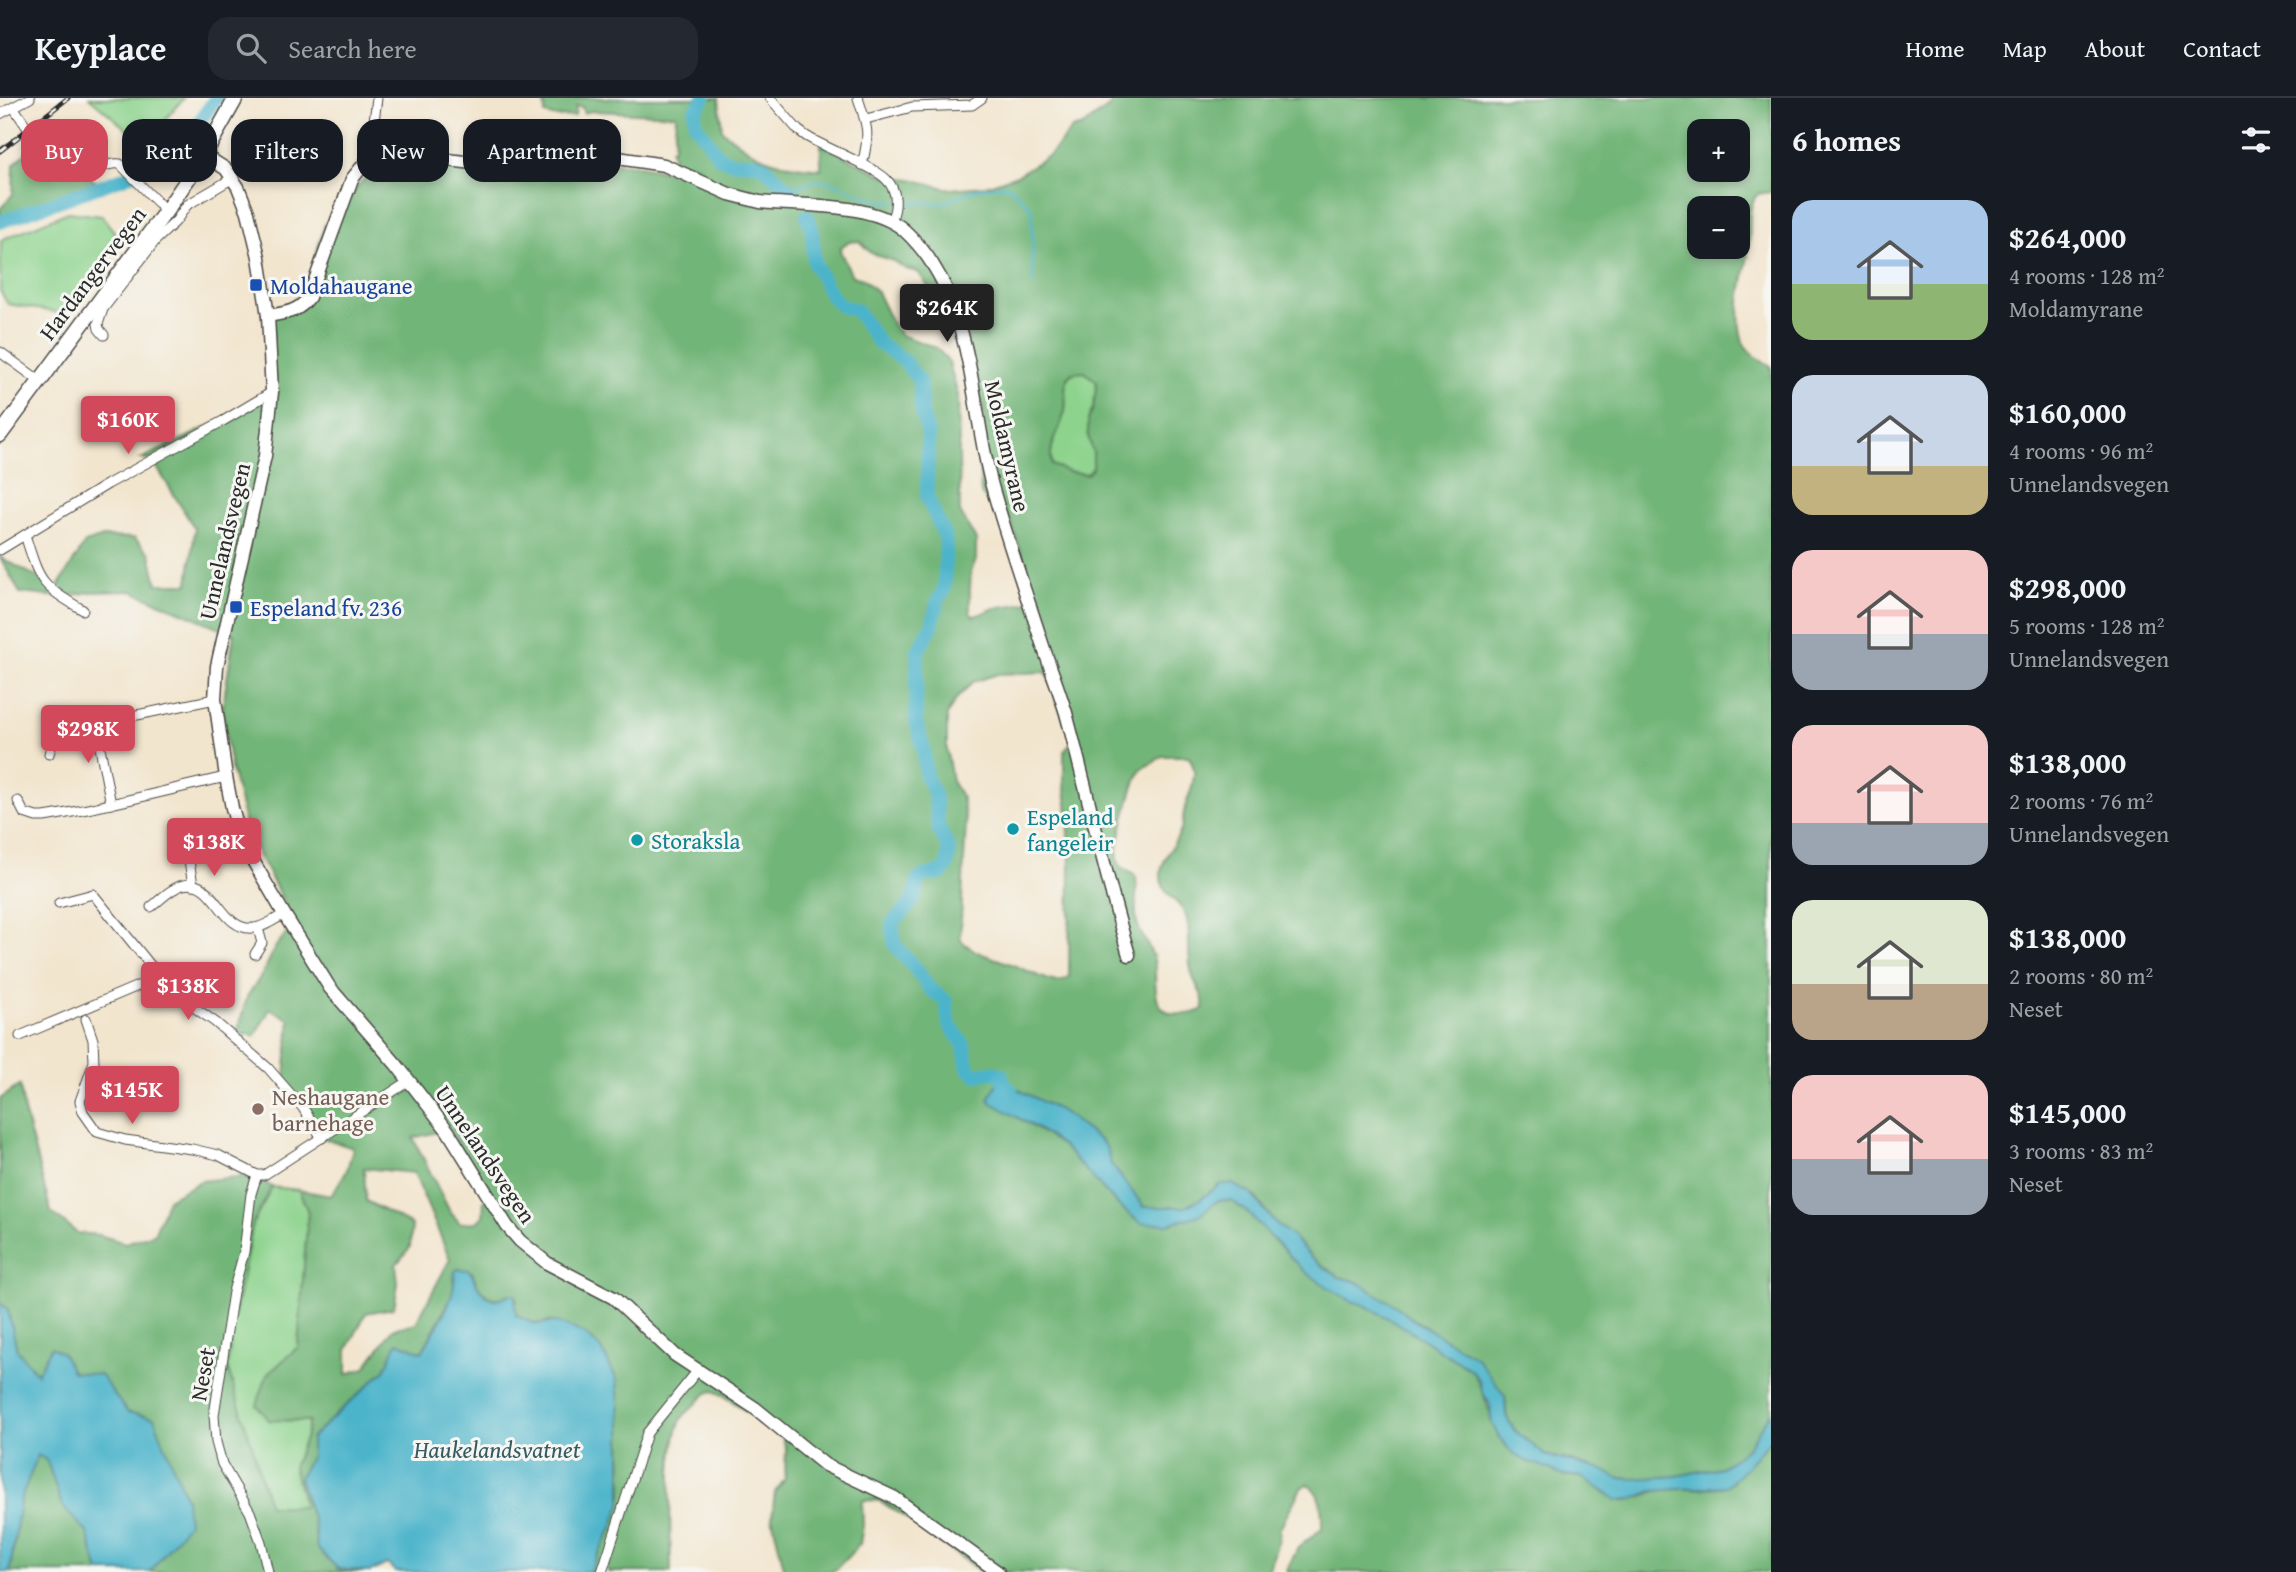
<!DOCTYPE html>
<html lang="en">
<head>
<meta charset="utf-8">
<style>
  body { margin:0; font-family:"Gentium Book Plus",serif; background:#242831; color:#f1f3f6; height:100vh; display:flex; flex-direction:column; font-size:26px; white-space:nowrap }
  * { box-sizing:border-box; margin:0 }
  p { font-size:23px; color:#9ea1a6 }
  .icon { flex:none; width:38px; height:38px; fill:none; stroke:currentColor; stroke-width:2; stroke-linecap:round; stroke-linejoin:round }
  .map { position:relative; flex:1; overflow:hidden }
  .details { display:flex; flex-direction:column; background:#171b24; width:525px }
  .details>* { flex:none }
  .top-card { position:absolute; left:21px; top:21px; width:665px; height:63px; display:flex; gap:14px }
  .fabs { position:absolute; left:1687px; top:21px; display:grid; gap:14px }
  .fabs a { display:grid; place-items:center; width:63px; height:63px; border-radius:14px; background:#171b24; box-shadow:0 4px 10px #0003; font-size:35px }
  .price { position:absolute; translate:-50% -60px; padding:0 16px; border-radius:7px; background:#d1495b; color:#fff; font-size:23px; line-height:46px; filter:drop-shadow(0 2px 4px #0008) }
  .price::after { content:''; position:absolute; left:50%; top:42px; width:21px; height:16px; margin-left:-10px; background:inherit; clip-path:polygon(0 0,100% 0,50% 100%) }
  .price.selected { background:#222; color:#fff }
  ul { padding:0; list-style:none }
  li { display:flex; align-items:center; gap:21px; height:175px; padding:0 21px }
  li span { display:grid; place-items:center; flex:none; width:196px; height:140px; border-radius:21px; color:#555 }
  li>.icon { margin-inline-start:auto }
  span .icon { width:84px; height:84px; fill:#fffc; stroke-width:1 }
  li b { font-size:30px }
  h2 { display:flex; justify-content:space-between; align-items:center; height:84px; padding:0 21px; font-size:30px }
  .chip { padding:0 24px; border-radius:21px; background:#171b24; box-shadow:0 4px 10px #0003; font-size:24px; line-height:63px }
  .chip.selected { background:#d1495b; color:#fff }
  header { display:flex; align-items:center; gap:42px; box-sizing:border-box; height:98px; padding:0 35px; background:#171b24; border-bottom:2px solid #363941 }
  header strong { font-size:33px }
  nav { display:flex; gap:38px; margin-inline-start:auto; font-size:24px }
  .search { width:490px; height:63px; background:#242831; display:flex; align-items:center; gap:18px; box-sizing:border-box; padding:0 24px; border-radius:21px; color:#9ea1a6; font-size:26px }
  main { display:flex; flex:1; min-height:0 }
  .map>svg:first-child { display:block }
  .green { fill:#8dd38d; stroke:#5c7f5c; stroke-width:2 }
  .forest { fill:#72b578; stroke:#4e7052; stroke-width:2; fill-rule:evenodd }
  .water { fill:#4cb4ca; stroke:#3c707a; stroke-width:2 }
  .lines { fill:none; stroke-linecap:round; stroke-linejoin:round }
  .stream { stroke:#4cb4ca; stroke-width:2.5 }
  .river { stroke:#4cb4ca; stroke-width:14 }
  .street-casing { stroke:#494743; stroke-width:11 }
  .secondary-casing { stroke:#494743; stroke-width:15 }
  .primary-casing { stroke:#494743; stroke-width:17 }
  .street { stroke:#fff; stroke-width:9 }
  .secondary { stroke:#fff; stroke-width:12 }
  .primary { stroke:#fff; stroke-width:14 }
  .rail-casing { stroke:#2b2b2b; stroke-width:5 }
  .rail { stroke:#f6f6f2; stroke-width:2.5; stroke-dasharray:8; stroke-linecap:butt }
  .transit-dot { fill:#1a4fb4; stroke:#f6f6f2; stroke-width:2.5 }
  .culture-dot { fill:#0f9aa8; stroke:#f6f6f2; stroke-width:2.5 }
  .education-dot { fill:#8d6e63; stroke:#f6f6f2; stroke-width:2.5 }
  .labels { text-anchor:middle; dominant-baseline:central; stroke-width:6; stroke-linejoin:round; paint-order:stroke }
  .street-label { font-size:23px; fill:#2b2b2b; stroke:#f6f6f2 }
  .transit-label { font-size:23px; fill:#164399; stroke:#f6f6f2; text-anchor:start }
  .culture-label { font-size:23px; fill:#0d838f; stroke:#f6f6f2; text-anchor:start }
  .education-label { font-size:23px; fill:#785e54; stroke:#f6f6f2; text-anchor:start }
  .water-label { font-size:24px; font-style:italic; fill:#375b63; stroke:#f6f6f2 }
</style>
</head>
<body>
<header>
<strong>Keyplace</strong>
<div class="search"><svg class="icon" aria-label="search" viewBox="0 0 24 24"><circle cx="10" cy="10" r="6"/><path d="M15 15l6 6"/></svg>Search here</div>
<nav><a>Home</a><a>Map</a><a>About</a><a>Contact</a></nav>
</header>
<main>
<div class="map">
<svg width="1771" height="1474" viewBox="0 0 1771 1474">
  <rect width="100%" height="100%" fill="#f6f6f2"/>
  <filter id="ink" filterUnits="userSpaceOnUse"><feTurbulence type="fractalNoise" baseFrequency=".0143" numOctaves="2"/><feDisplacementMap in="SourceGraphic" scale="14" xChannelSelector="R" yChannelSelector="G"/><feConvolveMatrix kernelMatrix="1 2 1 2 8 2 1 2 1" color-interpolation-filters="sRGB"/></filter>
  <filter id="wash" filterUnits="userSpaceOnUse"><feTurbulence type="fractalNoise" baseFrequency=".00686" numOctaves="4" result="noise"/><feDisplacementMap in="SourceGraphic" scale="28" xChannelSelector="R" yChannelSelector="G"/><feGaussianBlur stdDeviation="1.57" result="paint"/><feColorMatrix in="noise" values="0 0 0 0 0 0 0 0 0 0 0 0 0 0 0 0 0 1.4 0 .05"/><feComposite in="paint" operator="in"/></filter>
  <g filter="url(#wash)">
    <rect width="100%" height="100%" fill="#f2e5ce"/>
    <g class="green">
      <polygon points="90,0 184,0 144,46"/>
      <polygon points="68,114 102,118 116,136 85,194 60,215 8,206 0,193 1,142"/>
      <path d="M1085,274l12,10 -4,27 -5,11v16l5,15v17l-6,6 -18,-2 -17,-7c-5,-20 9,-35 13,-55 2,-10 -3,-25 4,-34 4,-5 10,-3 16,-4z"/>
      <polygon points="272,1089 299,1092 308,1114 298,1250 267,1277 269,1322 309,1323 305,1341 293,1369 305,1409 268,1408 253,1350 226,1269 234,1221 253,1125"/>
    </g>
    <g class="forest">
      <path d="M544,0h175l3,32c36,30 53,35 99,39v-25l63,32 27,3 38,10 37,-3 31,-11 33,-20 22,-26 11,-3 27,-20 1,-8h660v94l-13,2c-12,12 -7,35 -9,52 -3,30 -16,64 -6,96 4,11 18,18 28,24v1046l-23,35 -13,11 -14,9 -58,12h-30l-16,-1 -45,-17 -27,-6 -8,-5 -17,-14 -13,-16 -2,-24 -76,-67 -74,-48 -16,-4 -28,-20 -11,-13 -23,-19 -23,-30 -33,-11 -22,16 -14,7h-41l-33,-43 -4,-15 -5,-7 -39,-30 -43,-20 -14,-10 -1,-5 1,33 57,36 54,58 19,16 83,-20 13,1 16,12 56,58 47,30 11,2 37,21 72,46c19,26 18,63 43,84 10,8 23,9 35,14 5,3 8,6 14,7 7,2 14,1 21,3 13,6 22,20 37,22 11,2 28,-8 41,-10 15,-2 54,0 65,-5 12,-6 32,-35 44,-46v133h-484l2,-7 9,-17 24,-20c0,-17 1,-33 -14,-44l-7,4 -21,40 -1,11 -11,33h-287l-66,-48 -35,-23 -16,-1 -2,3 1,22 -3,19 -24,25 -5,3h-46l-13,-54 3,-26 10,-13 1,-30 -4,-12 -59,-42 -10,-4c-9,2 -11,7 -17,13 -4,5 -12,9 -15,16 -15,31 -10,114 -10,152h-63l-2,-8c-6,0 -9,3 -12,8h-5l22,-42 11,-35 -1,-68 -4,-47 -15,-30 -12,-12 -41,-17c-13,5 -21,0 -33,-6l-1,-11 2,-3 -9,-7c-19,12 -30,-5 -36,-22l-17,-1 -2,23 -31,58 -25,-10 -12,28 -74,68v18l-12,22 15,46 3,24 21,21 27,3h-215l38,-49 -61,-111 -27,-36 -28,-4 -9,-18 -12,-6 -13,27 -21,-25 -9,-40 -8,-7v-204l20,-14 4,26 27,101 26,21 22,2 26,8 29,-9 14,-35 33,-18 53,-6 18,12 -19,36 -19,96 -7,48 26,81 16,58 36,1 -12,-40 12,-28 4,-18 -40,-1 -12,-15 10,-30 31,-28 10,-135 -9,-22 32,6 16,-26 6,-22 -33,-11 -35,-58 5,-60 -20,-10 -15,27 -18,-3 10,-36 16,-24 13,-27 19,-23 -47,-88 -17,-67 -9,-56 12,-78 -102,-43 -40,1 -33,5 -39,-4 -20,-36 57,31 28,-45 18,-6 31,1 16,15 7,31h31l7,-55 -42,-68 -12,-2 127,-61 6,-87 25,-13 10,-21 16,-53 19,-18 18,-25 22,-17 14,-3 21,1 97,11 94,-10 20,1 39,8 4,-14 -2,-9 3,-1 2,-33 -84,-4 -9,2v-5l-7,-2 -1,10 -19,1 -11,-3zM1699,33h39v39h-39zM1699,110h39v39h-39zM859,143l12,12 22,8 13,8 12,3 18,26 14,30 7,22 9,7 16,46 2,15 -5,36 2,39 10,13 14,7 5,7 25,72v8c-13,5 -27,5 -40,8 -8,2 -13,7 -22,8l-3,-3v-25l1,-17 5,-11v-20l-16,-28 -2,-117 -9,-32 -12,-15 -36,-13 -10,-14 -14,-29 -14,-13 -11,-3 -12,-25 1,-4 7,-5zM1085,274l12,10 -4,27 -5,11v16l5,16v16l-6,6 -18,-2 -17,-7c-5,-20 9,-35 13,-55 2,-10 -3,-25 4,-34 4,-5 10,-3 16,-4zM1046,574l26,69 -8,10v32l4,29 2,49 -1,116c-5,3 -10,6 -16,4 -16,-4 -32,-14 -48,-19 -16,-6 -33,-9 -45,-23l6,-117 -4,-24 -10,-17 -5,-29v-38l11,-17 15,-15 25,-8zM1162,658h26c14,17 0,38 -4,56 -1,5 -1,10 -2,15 -5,16 -22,33 -21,49 0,19 19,24 25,40 6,18 0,40 6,58 3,12 14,22 11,35 -9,5 -16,6 -26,5 -29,-2 -19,-35 -23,-54 -2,-11 -12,-22 -16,-34 -5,-15 0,-33 -2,-49 -4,-5 -13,-8 -17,-13 -7,-13 15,-83 23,-96l11,-5zM450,1031l37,70 -3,2 -1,15 -6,6 -17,1 -10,-11 -37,-74zM364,1070l50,5 36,86 -34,64 -23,6 -28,39 -18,6v-24l19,-37 28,-5 4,-25 -2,-18 14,-18 2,-22 -46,-24z"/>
      <polygon points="44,38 98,86 81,98 52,102 0,121 0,111 13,96 14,66"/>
      <polygon points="38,1357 47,1362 62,1408 87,1434 99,1474 10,1474 20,1402"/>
    </g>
    <g class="water">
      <polygon points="1003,976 1006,984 1013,989 1063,1014 1102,1044 1107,1051 1111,1066 1144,1109 1185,1109 1199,1102 1221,1086 1232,1086 1250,1095 1277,1127 1291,1137 1311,1159 1325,1170 1339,1179 1355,1183 1396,1208 1412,1221 1477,1260 1505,1298 1506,1318 1514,1332 1545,1357 1603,1372 1617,1380 1633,1381 1676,1378 1721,1369 1735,1360 1748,1349 1771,1314 1771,1341 1738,1378 1726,1388 1652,1393 1633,1401 1617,1402 1581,1379 1558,1376 1548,1370 1529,1364 1514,1357 1498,1338 1491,1323 1490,1307 1482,1293 1479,1282 1471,1272 1399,1226 1362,1206 1351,1203 1332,1192 1304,1173 1248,1115 1232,1103 1219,1102 1197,1118 1167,1126 1141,1125 1117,1106 1063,1048 1038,1031 992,1005 989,1001 1000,979"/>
      <path d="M458,1171l11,1c8,11 13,34 33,28 4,-1 7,-3 11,-4l3,2 -1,8 1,11 18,9 23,-2 27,11 18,17 15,30 4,47v77l-10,26 -22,42h-193l-9,-8 -17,8 -32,-3 -21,-21 -3,-24 -15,-46 12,-22v-18l74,-68 12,-28 25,10c16,-28 33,-49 33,-81z"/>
      <polygon points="0,1205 8,1212 17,1252 37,1276 51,1249 63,1256 72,1274 100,1277 127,1314 154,1320 186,1401 188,1425 150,1474 99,1474 87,1434 62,1408 47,1363 38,1357 20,1402 10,1474 0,1474"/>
    </g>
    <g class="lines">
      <g class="stream">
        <path d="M787,90c14,-1 22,-9 37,-7 23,3 46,23 69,20"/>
        <polyline points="899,103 941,106 977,91 1008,87 1032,111 1033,185"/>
      </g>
      <g class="river">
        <polyline points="704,0 695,13 695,25 720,60 736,65 756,65 763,68 795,97"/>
        <path d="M807,118l5,13 2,34 18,34 9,9 15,4 23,33 24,17 16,20 3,34 6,19 -1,64 18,40 1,9 -2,44 -6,10 -6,26 -14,25 -2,48v23l7,24 3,30 8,17 5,37 8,14 2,7 -2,15 -5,7c-37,3 -17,11 -31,30 -6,8 -13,13 -19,21l3,21 23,27 12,17 16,12 3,23 15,21 4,23 9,7c9,-3 16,-4 25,0l2,10 7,5"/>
        <polyline points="0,124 123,80 158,63 193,33 216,0"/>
      </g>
    </g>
  </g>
  <g filter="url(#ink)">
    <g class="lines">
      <g class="street-casing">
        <g id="street">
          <polyline points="377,0 374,23 381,57"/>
          <path d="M770,0l28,32 8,6c21,13 65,29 80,43 12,12 11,28 5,42"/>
          <path d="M858,0c10,30 12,36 4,67"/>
          <path d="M14,10c13,19 43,68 69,64 13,-1 24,-10 37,-8l46,47"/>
          <polyline points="0,16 30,0"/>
          <polyline points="866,21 912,9 972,7 982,0"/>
          <polyline points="104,237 99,231 98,226 103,211 156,142 176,123 187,107 233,80"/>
          <polyline points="0,254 40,283"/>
          <path d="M25,437c15,47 14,49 58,75"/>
          <polyline points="0,452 108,386 223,323 272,294"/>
          <polyline points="97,626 97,634 111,706"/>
          <polyline points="49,656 54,638 64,632 215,601"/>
          <path d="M18,703l6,12 12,4h8c61,-9 121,-27 182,-40"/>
          <polyline points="189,763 193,787"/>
          <polyline points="59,805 93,796 172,894 215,924 268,970 303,1010 322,1040"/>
          <path d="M151,809c9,-7 20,-19 32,-22 33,-8 37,47 71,43 10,-1 20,-8 30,-14"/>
          <polyline points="255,856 262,845 258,830"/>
          <polyline points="86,921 93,942 94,964 80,1003 83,1014 97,1034 125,1042 192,1051 218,1057 257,1077 264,1077 409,983"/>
          <polyline points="20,938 159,879"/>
          <polyline points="257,1077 251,1096 244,1154 233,1194 214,1317 216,1344 222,1366 250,1414 261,1444 268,1474"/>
          <polyline points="602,1474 647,1335 698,1272"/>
        </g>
      </g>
      <g class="secondary-casing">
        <g id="secondary">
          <polyline points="204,57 226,71 238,89 248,114 259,159 268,218 272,294 265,358 217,568 215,601 226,679 232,710 239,735 249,756 284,816 330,890 396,966 448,1033 507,1128 520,1143 547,1165 614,1200 675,1257 755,1310 825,1367 895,1400 998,1474"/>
          <path d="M268,218c17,-3 31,-4 41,-19l43,-118 13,-16 16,-8 9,-2 108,13 120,-8 46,7 65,29 31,8c41,4 111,0 144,28 71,65 65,171 88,256 15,53 33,105 50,157 8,24 17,47 24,70 22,81 39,162 63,242"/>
        </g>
      </g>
      <g class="primary-casing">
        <polyline id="primary" points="0,337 166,113 204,57 236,0"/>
      </g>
      <use href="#street" class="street"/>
      <use href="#secondary" class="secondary"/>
      <use href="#primary" class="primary"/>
      <g class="rail-casing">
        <polyline id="rail" points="0,53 68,0"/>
      </g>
      <use href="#rail" class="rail"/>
    </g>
  </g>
  <g class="transit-dot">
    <rect x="249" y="180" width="14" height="14" rx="3.5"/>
    <rect x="229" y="502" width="14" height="14" rx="3.5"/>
  </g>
  <g class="culture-dot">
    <circle cx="1013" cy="731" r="7"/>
    <circle cx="637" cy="742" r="7"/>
  </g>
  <circle class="education-dot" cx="258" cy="1011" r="7"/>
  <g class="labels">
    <g class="street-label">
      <text transform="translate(92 175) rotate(-53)">Hardangervegen</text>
      <text transform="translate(1008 348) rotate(77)">Moldamyrane</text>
      <text transform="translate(224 443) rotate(-77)">Unnelandsvegen</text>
      <text transform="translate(486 1056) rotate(56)">Unnelandsvegen</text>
      <text transform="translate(202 1276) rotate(-80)">Neset</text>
    </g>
    <g class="transit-label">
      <text x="270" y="187">Moldahaugane</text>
      <text x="250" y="509">Espeland fv. 236</text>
    </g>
    <g class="culture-label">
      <text x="1027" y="718">Espeland<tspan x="1027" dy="26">fangeleir</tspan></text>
      <text x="651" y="742">Storaksla</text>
    </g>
    <g class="education-label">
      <text x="272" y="998">Neshaugane<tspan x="272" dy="26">barnehage</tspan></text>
    </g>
    <g class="water-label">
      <text x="497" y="1351">Haukelandsvatnet</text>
    </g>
  </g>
</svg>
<div class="fabs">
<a>+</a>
<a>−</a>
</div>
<b class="price selected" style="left:947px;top:246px">$264K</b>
<b class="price" style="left:128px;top:358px">$160K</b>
<b class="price" style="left:88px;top:667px">$298K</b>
<b class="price" style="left:214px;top:780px">$138K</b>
<b class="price" style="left:188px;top:924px">$138K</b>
<b class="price" style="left:132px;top:1028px">$145K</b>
<div class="top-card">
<a class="chip selected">Buy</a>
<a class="chip">Rent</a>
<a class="chip">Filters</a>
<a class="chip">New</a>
<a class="chip">Apartment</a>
</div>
</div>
<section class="details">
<h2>6 homes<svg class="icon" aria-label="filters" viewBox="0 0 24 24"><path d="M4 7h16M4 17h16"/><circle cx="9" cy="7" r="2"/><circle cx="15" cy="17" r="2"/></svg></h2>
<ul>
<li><span style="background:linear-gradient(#a9c7e8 60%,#8fb573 0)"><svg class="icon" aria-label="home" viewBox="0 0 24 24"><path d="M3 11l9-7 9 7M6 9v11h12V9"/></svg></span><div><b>$264,000</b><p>4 rooms · 128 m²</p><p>Moldamyrane</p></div></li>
<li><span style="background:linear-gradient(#c9d6e8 65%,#c2b280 0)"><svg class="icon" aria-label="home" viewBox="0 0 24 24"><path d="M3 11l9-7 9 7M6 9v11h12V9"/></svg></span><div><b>$160,000</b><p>4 rooms · 96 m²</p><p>Unnelandsvegen</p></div></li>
<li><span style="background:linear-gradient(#f6c9c9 60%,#9aa5b1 0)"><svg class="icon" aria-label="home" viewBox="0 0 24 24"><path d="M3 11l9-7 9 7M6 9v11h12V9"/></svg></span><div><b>$298,000</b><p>5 rooms · 128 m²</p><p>Unnelandsvegen</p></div></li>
<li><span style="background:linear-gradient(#f6c9c9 70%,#9aa5b1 0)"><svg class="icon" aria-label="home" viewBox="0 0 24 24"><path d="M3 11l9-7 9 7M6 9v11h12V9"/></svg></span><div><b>$138,000</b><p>2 rooms · 76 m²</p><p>Unnelandsvegen</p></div></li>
<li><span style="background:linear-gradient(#dfe7d0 60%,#b9a48a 0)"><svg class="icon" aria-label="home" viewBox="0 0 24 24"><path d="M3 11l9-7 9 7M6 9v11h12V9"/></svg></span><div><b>$138,000</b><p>2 rooms · 80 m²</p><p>Neset</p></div></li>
<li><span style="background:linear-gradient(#f6c9c9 60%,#9aa5b1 0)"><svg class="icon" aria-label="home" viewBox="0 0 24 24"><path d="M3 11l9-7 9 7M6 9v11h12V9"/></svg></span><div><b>$145,000</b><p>3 rooms · 83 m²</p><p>Neset</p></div></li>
</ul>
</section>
</main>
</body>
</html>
